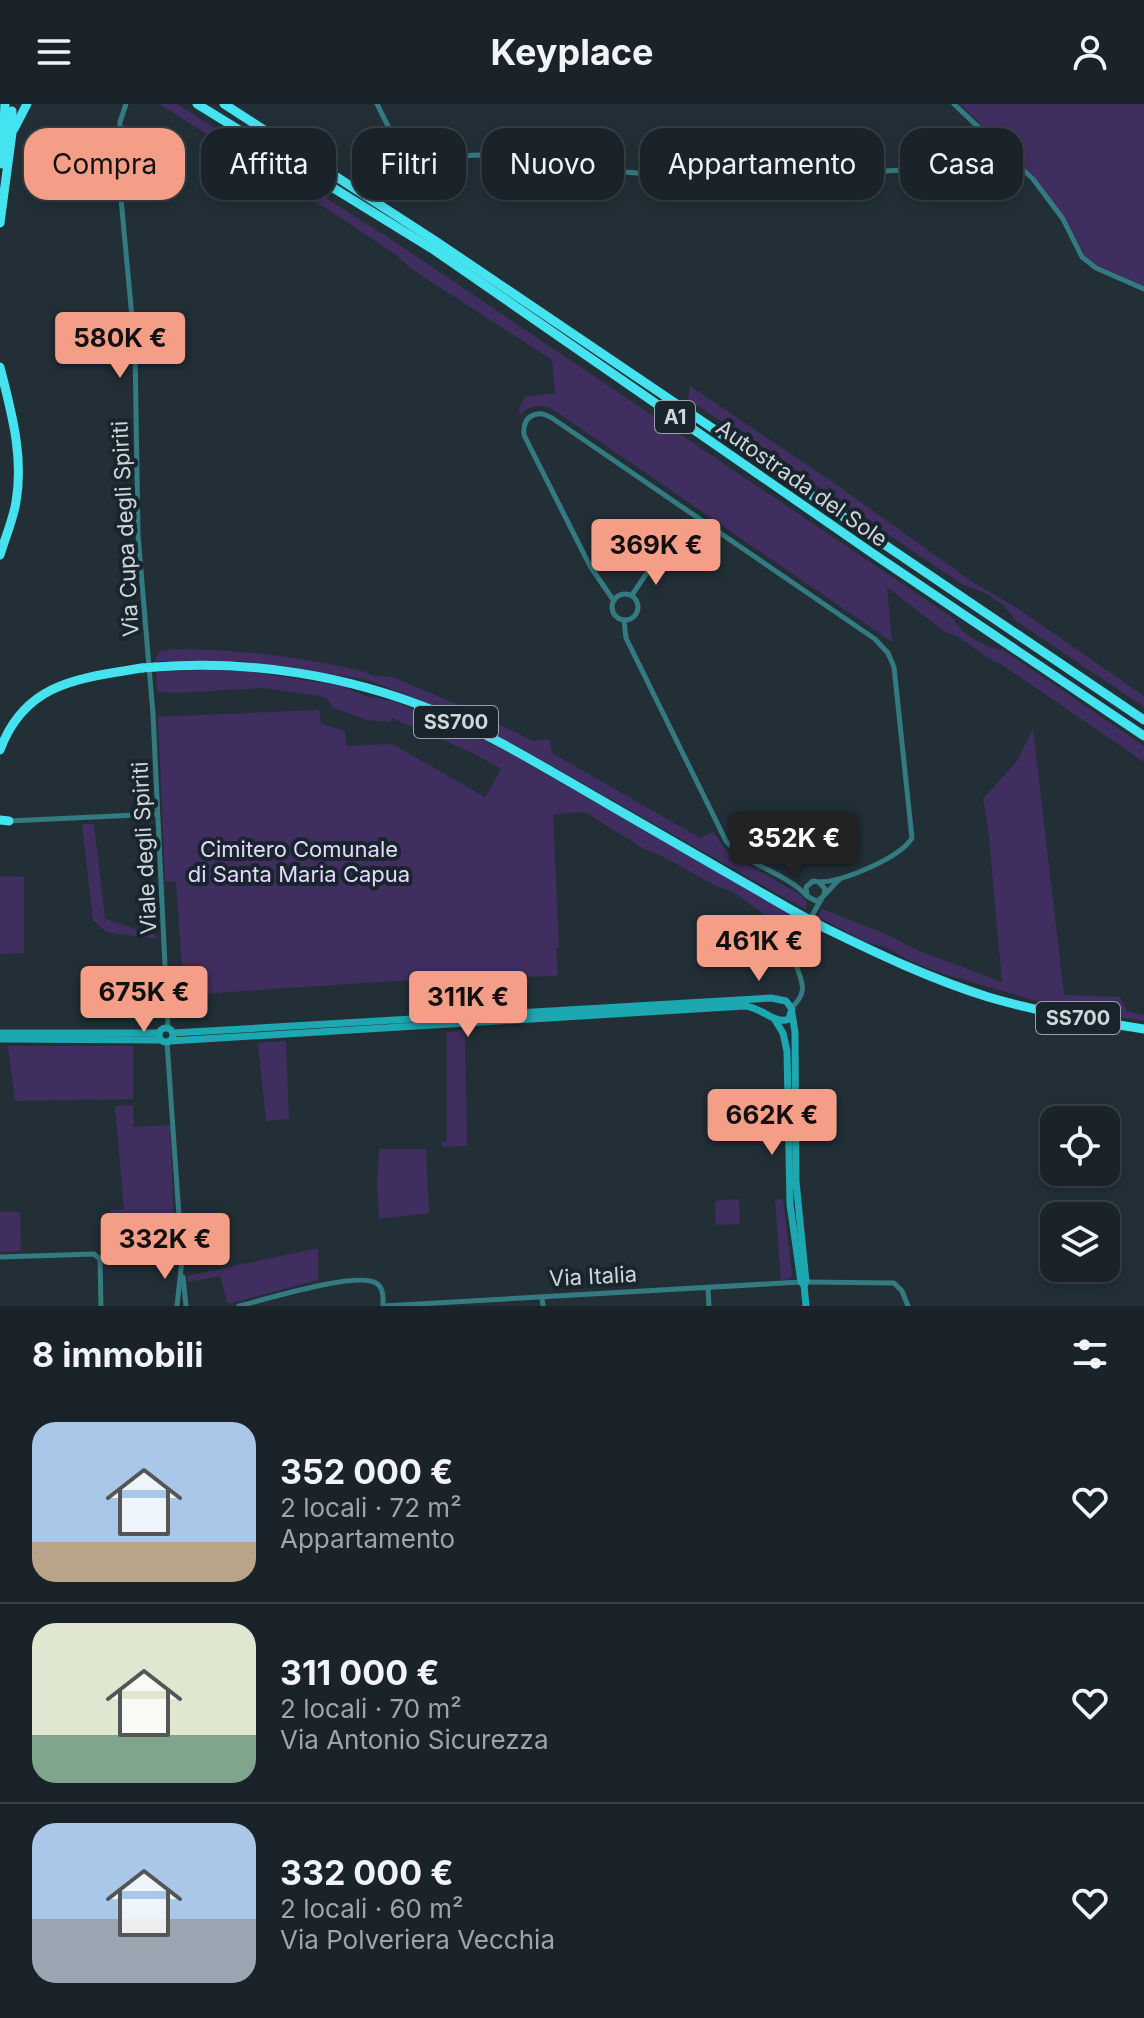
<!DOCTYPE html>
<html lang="it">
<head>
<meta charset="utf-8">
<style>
  body { margin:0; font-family:Inter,sans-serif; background:#232b31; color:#f1f3f6; height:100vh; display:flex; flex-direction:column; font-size:30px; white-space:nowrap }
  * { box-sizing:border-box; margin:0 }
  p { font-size:26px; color:#9fa4a8 }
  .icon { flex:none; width:44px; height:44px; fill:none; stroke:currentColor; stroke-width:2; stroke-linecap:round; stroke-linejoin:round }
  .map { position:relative; height:1202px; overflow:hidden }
  .details { display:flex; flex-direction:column; background:#1a2329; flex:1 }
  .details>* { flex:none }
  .top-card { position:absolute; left:24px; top:24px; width:1096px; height:72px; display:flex; gap:16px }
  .tools { position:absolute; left:1040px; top:1002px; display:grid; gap:16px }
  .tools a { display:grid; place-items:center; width:80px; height:80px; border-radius:16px; background:#1a2329; box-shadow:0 4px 12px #0003,0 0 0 2px #384046; font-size:40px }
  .price { position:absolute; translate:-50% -68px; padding:0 18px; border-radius:8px; background:#f49e88; color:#111; font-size:26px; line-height:52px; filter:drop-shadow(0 2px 4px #0008) }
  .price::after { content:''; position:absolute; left:50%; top:48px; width:24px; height:18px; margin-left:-12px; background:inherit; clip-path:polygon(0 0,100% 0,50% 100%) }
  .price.selected { background:#222; color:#fff }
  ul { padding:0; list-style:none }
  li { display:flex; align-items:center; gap:24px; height:200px; padding:0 32px }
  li+li { border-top:2px solid #384046 }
  li span { display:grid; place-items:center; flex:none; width:224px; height:160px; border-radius:24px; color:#555 }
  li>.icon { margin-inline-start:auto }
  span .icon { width:96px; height:96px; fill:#fffc; stroke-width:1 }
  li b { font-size:34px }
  h2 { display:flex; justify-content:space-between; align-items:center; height:96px; padding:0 32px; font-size:34px }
  .chip { padding:0 28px; border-radius:24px; background:#1a2329; box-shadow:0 4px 12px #0003,0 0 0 2px #384046; font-size:28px; line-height:72px }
  .chip.selected { background:#f49e88; color:#111 }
  header { display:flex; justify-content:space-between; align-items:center; height:104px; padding:0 32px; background:#1a2329; font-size:36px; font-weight:700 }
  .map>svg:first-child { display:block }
  .green { fill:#412e60 }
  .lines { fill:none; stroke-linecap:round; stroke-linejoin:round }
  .street { stroke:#337b81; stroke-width:5 }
  .secondary { stroke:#1da7b1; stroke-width:7 }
  .highway { stroke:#45e2ef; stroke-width:9 }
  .highway-bridge { stroke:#45e2ef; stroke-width:9 }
  .labels { text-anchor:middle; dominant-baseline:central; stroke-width:8; stroke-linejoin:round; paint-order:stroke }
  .shield { fill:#18252d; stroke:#97a1a7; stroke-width:2 }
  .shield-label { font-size:20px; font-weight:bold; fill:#ced6db }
  .street-label { font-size:22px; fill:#ced6db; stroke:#18252d }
  .park-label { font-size:22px; fill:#e4d8fe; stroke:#18252d }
</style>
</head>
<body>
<header><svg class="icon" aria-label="menu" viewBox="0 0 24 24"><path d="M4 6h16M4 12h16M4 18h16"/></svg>Keyplace<svg class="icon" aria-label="person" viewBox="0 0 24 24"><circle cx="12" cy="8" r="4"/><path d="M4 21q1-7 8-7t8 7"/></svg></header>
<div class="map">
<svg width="1144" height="1202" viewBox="0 0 1144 1202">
  <rect width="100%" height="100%" fill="#222f37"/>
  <g class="green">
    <path d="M159,0h18l209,132 567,382c9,17 31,29 50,32l141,96v16l-143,-98c-21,-7 -35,-27 -56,-32l-58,-45 5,55 -338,-232c-12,-6 -25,-5 -34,5l-1,-7 6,-11 30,-4 -3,-33 -139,-90 -17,-15 -58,-39z"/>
    <polygon points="960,0 1144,0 1144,182 1096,161 1085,152 1068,119 1035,73"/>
    <path d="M690,282l144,97 137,98 46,27 127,88v11l-129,-87c-10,-18 -33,-30 -52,-35l-275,-186z"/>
    <path d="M173,545c66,0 129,8 193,23l6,4 20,1 62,26 79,38 16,-2 3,14 148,85 13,-6 15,21 73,42 6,7 -1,8 -287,-163 -84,-41 -70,-27 -124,-18h-87l6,-10z"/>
    <polygon points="205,566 252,568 341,582 365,592 393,597 451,620 507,648 801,816 786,845 766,812 732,787 716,782 662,752 644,745 585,708 553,710 559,844 556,844 558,869 556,872 425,875 184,891 176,778 165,777 158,613 319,606 321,620 345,627 346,642 392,640 485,693 501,665 475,650 392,614 391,618 367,616 332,603 328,595 319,592 263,584 172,589 157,587 156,568"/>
    <polygon points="1033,625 1064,891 1120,893 1127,907 1144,911 1144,917 1057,903 944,870 910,857 886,843 868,839 818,813 822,805 886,830 919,847 1002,878 988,723 983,695 1017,657"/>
    <polygon points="82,720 94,720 105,815 155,831 156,835 106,828 93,816"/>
    <polygon points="0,772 24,773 24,849 0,850"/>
    <polygon points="465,926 467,1042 443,1043 442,1038 447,1038 447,928"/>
    <polygon points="286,937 289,1015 266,1017 258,939"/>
    <polygon points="8,942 133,942 133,995 15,997"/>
    <polygon points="133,1001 134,1023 170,1021 175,1146 115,1147 111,1106 124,1105 115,1002"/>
    <polygon points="379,1045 426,1045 429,1109 379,1115 377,1080"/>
    <polygon points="739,1095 740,1120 716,1121 715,1097"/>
    <polygon points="783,1095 792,1169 790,1175 781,1176 775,1096"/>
    <polygon points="0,1108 20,1108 21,1147 0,1148"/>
    <polygon points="318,1144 318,1176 228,1200 220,1172 188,1178 187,1172"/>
  </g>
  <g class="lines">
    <g class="street">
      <polyline points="126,0 120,18 118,62 135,246 138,431 153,610 168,924"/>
      <polyline points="377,0 400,46 419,54 478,51 572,55 600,66 722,76 921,65 937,59 978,23"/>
      <polyline points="954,0 1033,75 1063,115 1082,153 1096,164 1144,185"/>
      <circle cx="625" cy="503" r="13"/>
      <polyline points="632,491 655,457"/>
      <path d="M614,497l-24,-35 -66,-131c-2,-18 12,-27 28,-17l323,221 13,14 6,14 18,171c-12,20 -70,44 -93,44"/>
      <path d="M624,516l2,18 100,203c21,25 59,31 81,55"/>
      <polyline points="9,717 157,710"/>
      <path d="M824,791l1,-6 -6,-7 -6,-1 -7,6 1,9 9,5c9,-3 15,-15 23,-21"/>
      <path d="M792,903c23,-20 1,-34 1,-58l29,-51"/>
      <polyline points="167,938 182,1156 177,1202"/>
      <polyline points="0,1153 94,1150 100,1155 101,1202"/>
      <polyline points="183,1173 186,1202"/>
      <polyline points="806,1178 894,1179 902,1187 908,1202"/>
      <polyline points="708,1184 709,1202"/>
      <polyline points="542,1193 543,1202"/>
      <path d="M239,1202c25,-6 117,-35 137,-23 8,5 7,14 7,23"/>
      <polyline points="383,1202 801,1178"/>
    </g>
    <g class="secondary">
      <polyline points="792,909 795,928 796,1077 806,1178 804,1181"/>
      <polyline points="775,916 783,929 787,947 790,1100 801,1178 804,1181"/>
      <circle cx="166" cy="931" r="7"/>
      <polyline points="0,929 159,929"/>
      <polyline points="0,935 161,936"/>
      <path d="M170,937l575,-35c18,2 30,19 44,13l3,-10 -6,-8 -15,-3 -598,35"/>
      <polyline points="804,1181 806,1202"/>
    </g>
    <g class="highway">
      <polyline points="197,0 434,146 875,451 1144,632"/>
      <polyline points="224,0 437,138 1144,616"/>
      <polyline points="14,25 27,0"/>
      <polyline points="2,60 5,0"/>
      <polyline points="0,119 12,29 12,7"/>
      <path d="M0,263c11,44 24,88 16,135 -3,18 -11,36 -16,53"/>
      <path d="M155,563c95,-7 192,8 280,44 59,25 115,60 171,92 63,36 126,73 189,109"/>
      <path d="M0,646c25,-68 80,-72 142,-82"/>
      <polyline points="0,716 9,717"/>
      <path d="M825,824c53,26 106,51 163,69 51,15 104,24 156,32"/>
    </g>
    <g class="highway-bridge">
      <polyline points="142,564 155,563"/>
      <polyline points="795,808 825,824"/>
    </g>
  </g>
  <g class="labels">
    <g class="shield">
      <rect x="655" y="297" width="40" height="32" rx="6"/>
      <rect x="414" y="602" width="84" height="32" rx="6"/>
      <rect x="1036" y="898" width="84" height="32" rx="6"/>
    </g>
    <g class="shield-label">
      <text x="675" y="313">A1</text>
      <text x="456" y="618">SS700</text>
      <text x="1078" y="914">SS700</text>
    </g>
    <g class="street-label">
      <text transform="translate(802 379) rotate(35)">Autostrada del Sole</text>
      <text transform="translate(125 425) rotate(-93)">Via Cupa degli Spiriti</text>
      <text transform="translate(144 744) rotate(-93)">Viale degli Spiriti</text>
      <text transform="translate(593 1172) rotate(-3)">Via Italia</text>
    </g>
    <g class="park-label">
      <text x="299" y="745">Cimitero Comunale<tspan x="299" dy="25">di Santa Maria Capua</tspan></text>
    </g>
  </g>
</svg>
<div class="tools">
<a><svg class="icon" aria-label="locate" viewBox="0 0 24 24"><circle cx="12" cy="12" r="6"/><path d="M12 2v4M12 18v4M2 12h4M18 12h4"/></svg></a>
<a><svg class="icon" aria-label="layers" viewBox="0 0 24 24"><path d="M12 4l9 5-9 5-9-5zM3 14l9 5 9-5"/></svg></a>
</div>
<b class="price" style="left:120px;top:276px">580K €</b>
<b class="price" style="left:656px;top:483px">369K €</b>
<b class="price selected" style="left:794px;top:776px">352K €</b>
<b class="price" style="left:759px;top:879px">461K €</b>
<b class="price" style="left:144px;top:930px">675K €</b>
<b class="price" style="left:468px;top:935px">311K €</b>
<b class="price" style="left:772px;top:1053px">662K €</b>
<b class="price" style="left:165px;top:1177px">332K €</b>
<div class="top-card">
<a class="chip selected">Compra</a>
<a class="chip">Affitta</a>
<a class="chip">Filtri</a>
<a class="chip">Nuovo</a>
<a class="chip">Appartamento</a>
<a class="chip">Casa</a>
</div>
</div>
<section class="details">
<h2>8 immobili<svg class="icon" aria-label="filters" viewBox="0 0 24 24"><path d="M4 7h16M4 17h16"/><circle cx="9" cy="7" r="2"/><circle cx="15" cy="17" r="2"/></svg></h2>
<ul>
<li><span style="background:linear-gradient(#a9c7e8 75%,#b9a48a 0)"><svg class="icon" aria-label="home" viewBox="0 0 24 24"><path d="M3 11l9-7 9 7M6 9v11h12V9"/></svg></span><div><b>352 000 €</b><p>2 locali · 72 m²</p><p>Appartamento</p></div><svg class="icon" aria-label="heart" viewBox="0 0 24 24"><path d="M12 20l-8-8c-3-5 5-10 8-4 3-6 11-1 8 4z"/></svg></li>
<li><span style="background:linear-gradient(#dfe7d0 70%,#7fa58c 0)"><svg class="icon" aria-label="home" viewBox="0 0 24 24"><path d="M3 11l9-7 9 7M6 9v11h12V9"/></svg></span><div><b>311 000 €</b><p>2 locali · 70 m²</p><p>Via Antonio Sicurezza</p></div><svg class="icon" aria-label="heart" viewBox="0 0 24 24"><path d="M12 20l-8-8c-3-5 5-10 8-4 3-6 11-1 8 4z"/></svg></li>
<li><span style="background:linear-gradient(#a9c7e8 60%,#9aa5b1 0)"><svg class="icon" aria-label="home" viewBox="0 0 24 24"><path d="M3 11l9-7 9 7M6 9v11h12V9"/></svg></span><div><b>332 000 €</b><p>2 locali · 60 m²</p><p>Via Polveriera Vecchia</p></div><svg class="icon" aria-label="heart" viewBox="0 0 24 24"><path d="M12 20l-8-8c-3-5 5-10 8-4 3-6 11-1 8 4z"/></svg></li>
</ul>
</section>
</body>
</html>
